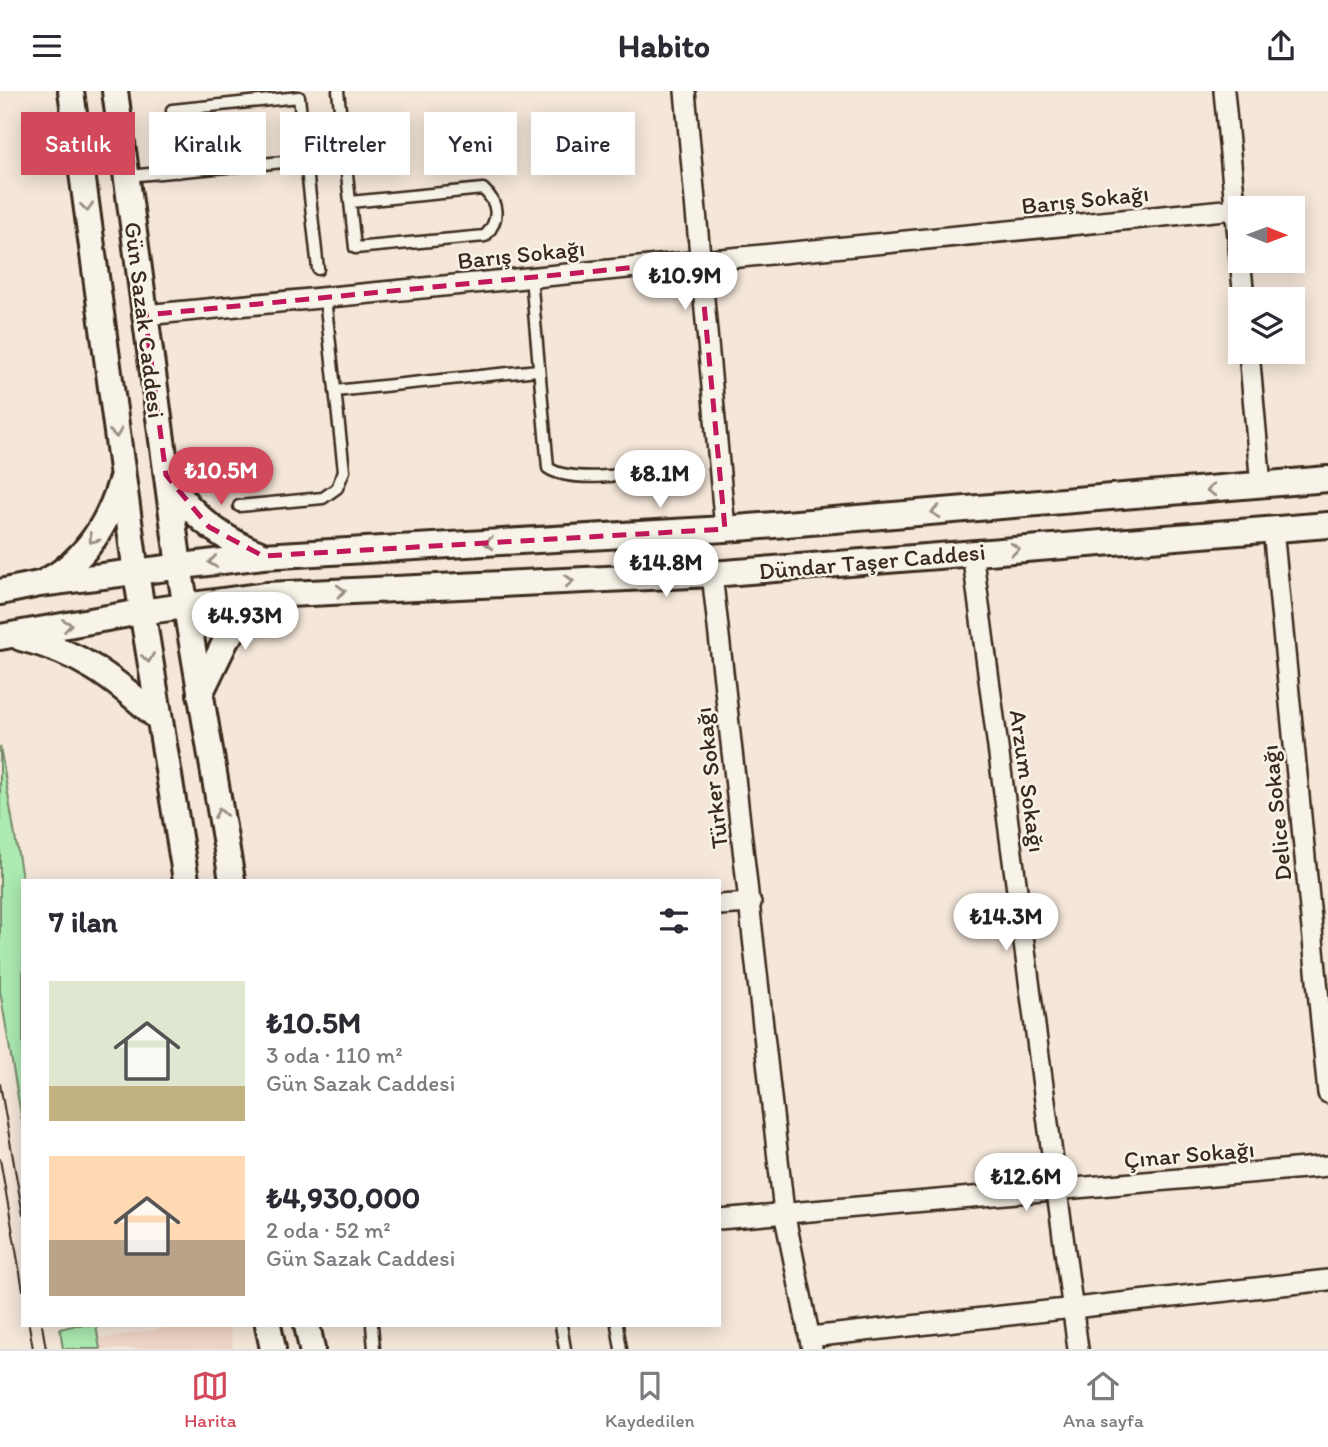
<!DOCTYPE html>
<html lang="tr">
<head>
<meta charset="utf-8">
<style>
  body { margin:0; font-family:Itim,sans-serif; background:#f2f2f3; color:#2b2b33; height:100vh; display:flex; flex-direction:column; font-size:26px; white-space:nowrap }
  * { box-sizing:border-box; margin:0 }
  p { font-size:23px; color:#7c7c81 }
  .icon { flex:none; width:38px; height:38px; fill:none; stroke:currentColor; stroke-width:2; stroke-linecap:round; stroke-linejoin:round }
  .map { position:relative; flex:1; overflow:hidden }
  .sheet { position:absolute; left:21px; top:788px; width:700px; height:448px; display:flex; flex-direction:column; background:#fff; border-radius:0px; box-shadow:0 4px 18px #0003 }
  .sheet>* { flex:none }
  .guide { position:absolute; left:21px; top:21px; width:700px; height:63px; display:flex; gap:14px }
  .needle { width:46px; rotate:91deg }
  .buttons { position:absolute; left:1228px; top:105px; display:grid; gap:14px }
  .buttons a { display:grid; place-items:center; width:77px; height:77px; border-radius:0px; background:#fff; box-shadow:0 4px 18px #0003; font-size:35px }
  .price { position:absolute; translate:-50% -60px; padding:0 16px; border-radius:24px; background:#fff; color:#222; font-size:23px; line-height:46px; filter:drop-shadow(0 2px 4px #0008) }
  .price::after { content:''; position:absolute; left:50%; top:42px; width:21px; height:16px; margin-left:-10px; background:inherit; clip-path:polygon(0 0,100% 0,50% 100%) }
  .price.selected { background:#d1495b; color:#fff }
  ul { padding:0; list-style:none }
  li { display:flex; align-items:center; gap:21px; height:175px; padding:0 28px }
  li span { display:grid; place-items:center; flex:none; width:196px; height:140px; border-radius:0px; color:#555 }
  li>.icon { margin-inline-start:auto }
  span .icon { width:84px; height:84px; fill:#fffc; stroke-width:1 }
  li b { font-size:30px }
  h2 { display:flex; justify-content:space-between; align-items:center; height:84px; padding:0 28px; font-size:30px }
  .pill { padding:0 24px; border-radius:0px; background:#fff; box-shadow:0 4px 18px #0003; font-size:24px; line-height:63px }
  .pill.selected { background:#d1495b; color:#fff }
  header { display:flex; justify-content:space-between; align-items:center; height:91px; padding:0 28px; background:#fff; font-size:32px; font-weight:700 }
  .tab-bar { display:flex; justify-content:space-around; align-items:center; height:98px; border-top:2px solid #e1e1e2; background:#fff; font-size:19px; color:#7c7c81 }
  .tab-bar a { display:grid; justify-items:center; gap:4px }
  .tab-bar .selected { color:#d1495b }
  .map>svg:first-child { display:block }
  .built { fill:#f0d6c7 }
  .green { fill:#aceab2; stroke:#748a68; stroke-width:2 }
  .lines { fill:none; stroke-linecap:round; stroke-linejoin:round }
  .service-casing { stroke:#3b2a1e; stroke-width:15 }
  .minor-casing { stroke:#3b2a1e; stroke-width:24 }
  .tertiary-casing { stroke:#3b2a1e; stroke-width:30 }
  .service { stroke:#f7f3e8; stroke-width:10 }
  .minor { stroke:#f7f3e8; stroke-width:19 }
  .tertiary { stroke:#f7f3e8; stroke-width:24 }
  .tram { stroke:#3b2a1e; stroke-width:2 }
  .oneway { stroke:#998e83 }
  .marked { fill:none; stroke:#c2185b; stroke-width:5; stroke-dasharray:14 9; stroke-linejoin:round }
  .labels { text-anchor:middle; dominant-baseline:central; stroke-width:5; stroke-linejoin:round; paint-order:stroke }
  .street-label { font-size:24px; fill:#3b2a1e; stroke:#f7f3e8 }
</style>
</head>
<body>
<header><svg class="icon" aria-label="menu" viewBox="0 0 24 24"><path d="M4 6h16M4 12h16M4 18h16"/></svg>Habito<svg class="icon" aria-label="share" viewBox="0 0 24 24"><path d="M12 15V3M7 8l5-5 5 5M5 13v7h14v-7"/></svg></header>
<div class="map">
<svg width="1328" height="1258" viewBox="0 0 1328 1258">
  <rect width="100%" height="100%" fill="#f4e6d9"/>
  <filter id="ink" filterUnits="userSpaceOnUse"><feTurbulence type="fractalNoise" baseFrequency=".0143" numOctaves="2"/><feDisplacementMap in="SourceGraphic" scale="14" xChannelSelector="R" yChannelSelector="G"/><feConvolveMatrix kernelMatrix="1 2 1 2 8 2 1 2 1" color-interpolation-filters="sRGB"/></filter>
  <g filter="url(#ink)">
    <polygon class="built" points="181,1234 229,1234 233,1258 94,1258 92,1249"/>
    <g class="green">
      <polygon points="0,655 23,793 23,1036 0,900"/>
      <polygon points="76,1234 96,1234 100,1258 63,1258 60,1238"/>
    </g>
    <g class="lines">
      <g class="service-casing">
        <g id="service">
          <path d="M338,0l17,157 130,-12c15,-16 14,-33 -2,-47l-133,13"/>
          <polyline points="178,81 172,19 299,6 318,178"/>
          <polyline points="127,85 306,69"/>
          <path d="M531,186l17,191c26,18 100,3 132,0"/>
          <polyline points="335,300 538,279"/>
          <polyline points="239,415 323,407 337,397 344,380 325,207"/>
          <polyline points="372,1234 374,1258"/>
          <polyline points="561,1234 565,1258"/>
          <polyline points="617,1234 621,1258"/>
        </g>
      </g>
      <g class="minor-casing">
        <g id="minor">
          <polyline points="685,0 725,438"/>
          <polyline points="1224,0 1244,208"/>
          <polyline points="145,224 1235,118"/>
          <polyline points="1249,261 1261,395"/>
          <polyline points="1273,438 1328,1002"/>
          <polyline points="972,461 1078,1258"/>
          <polyline points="712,483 784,1121 812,1258"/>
          <polyline points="719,814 751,812"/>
          <polyline points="719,1128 1328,1075"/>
          <polyline points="810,1246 1328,1189"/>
        </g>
      </g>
      <g class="tertiary-casing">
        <g id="tertiary">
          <polyline points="71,0 136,482 186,789"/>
          <polyline points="115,0 179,475 232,789"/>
          <path d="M168,388c23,37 54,61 95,76"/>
          <path d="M46,490c39,-20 63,-59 75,-100"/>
          <polyline points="0,501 39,493 263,465 725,438 1328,388"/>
          <polyline points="0,546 141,521 267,504 712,483 1328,434"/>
          <path d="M21,547c60,15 91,39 137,80"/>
          <polyline points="200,603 227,547 267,504"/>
          <polyline points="268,1234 273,1258"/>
          <polyline points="307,1234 312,1258"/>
        </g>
      </g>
      <use href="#service" class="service"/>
      <use href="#minor" class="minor"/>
      <use href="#tertiary" class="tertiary"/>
      <g class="tram">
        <polyline points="0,993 23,1124"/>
        <polyline points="0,1068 23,1199"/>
        <polyline points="29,1234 33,1258"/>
        <polyline points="42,1234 46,1258"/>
      </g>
    </g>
    <defs><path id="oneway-chevron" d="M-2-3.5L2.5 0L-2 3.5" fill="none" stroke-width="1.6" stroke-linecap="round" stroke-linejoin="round" transform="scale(1.75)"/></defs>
    <g class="oneway">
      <use href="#oneway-chevron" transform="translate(87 116) rotate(83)"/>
      <use href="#oneway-chevron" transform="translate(116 342) rotate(83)"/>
      <use href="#oneway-chevron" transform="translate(1211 399) rotate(175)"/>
      <use href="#oneway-chevron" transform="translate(936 421) rotate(175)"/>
      <use href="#oneway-chevron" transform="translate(93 448) rotate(127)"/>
      <use href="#oneway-chevron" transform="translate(489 452) rotate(177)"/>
      <use href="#oneway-chevron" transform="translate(1015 458) rotate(-4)"/>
      <use href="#oneway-chevron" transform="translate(213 471) rotate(173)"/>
      <use href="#oneway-chevron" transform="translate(569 490) rotate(-3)"/>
      <use href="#oneway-chevron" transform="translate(341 500) rotate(-3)"/>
      <use href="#oneway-chevron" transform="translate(67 534) rotate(-10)"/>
      <use href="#oneway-chevron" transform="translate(148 567) rotate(81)"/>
      <use href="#oneway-chevron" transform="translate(220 722) rotate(-100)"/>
    </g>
  </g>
  <path class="marked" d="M700,170l25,268 -462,27 -54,-29 -43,-52 -21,-160z"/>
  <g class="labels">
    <g class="street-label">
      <text transform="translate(1085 108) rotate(-6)">Barış Sokağı</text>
      <text transform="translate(521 163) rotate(-6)">Barış Sokağı</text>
      <text transform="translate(145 229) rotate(83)">Gün Sazak Caddesi</text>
      <text transform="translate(872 470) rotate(-5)">Dündar Taşer Caddesi</text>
      <text transform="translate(711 687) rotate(-97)">Türker Sokağı</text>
      <text transform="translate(1028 690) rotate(82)">Arzum Sokağı</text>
      <text transform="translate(1276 722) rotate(-96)">Delice Sokağı</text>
      <text transform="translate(1189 1063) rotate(-5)">Çınar Sokağı</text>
    </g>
  </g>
</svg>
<div class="buttons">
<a><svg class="needle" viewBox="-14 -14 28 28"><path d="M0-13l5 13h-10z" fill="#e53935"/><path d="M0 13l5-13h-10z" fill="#7c7c81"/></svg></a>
<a><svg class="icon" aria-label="layers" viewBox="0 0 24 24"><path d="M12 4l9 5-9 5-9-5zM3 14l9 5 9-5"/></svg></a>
</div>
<b class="price" style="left:685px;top:221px">₺10.9M</b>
<b class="price selected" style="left:221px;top:416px">₺10.5M</b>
<b class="price" style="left:660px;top:419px">₺8.1M</b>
<b class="price" style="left:666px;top:508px">₺14.8M</b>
<b class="price" style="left:245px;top:561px">₺4.93M</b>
<b class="price" style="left:1006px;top:862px">₺14.3M</b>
<b class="price" style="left:1026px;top:1122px">₺12.6M</b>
<div class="guide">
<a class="pill selected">Satılık</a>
<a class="pill">Kiralık</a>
<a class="pill">Filtreler</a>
<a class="pill">Yeni</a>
<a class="pill">Daire</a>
</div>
<section class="sheet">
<h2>7 ilan<svg class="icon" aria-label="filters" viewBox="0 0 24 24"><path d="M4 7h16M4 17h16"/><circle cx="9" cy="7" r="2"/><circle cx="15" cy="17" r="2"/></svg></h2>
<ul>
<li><span style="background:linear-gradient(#dfe7d0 75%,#c2b280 0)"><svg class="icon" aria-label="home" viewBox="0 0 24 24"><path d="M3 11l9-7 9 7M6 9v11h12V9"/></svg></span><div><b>₺10.5M</b><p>3 oda · 110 m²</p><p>Gün Sazak Caddesi</p></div></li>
<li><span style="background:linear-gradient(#ffd9b3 60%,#b9a48a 0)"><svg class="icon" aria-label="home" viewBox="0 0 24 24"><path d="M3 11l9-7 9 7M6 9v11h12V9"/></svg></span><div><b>₺4,930,000</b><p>2 oda · 52 m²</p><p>Gün Sazak Caddesi</p></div></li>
</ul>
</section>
</div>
<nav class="tab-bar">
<a class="selected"><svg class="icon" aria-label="map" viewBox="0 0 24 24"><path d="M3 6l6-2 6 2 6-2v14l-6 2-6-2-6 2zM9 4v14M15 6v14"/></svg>Harita</a>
<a><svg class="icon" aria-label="saved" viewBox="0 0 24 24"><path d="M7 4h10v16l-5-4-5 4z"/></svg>Kaydedilen</a>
<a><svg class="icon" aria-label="home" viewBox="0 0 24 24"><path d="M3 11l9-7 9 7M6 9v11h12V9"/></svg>Ana sayfa</a>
</nav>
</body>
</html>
